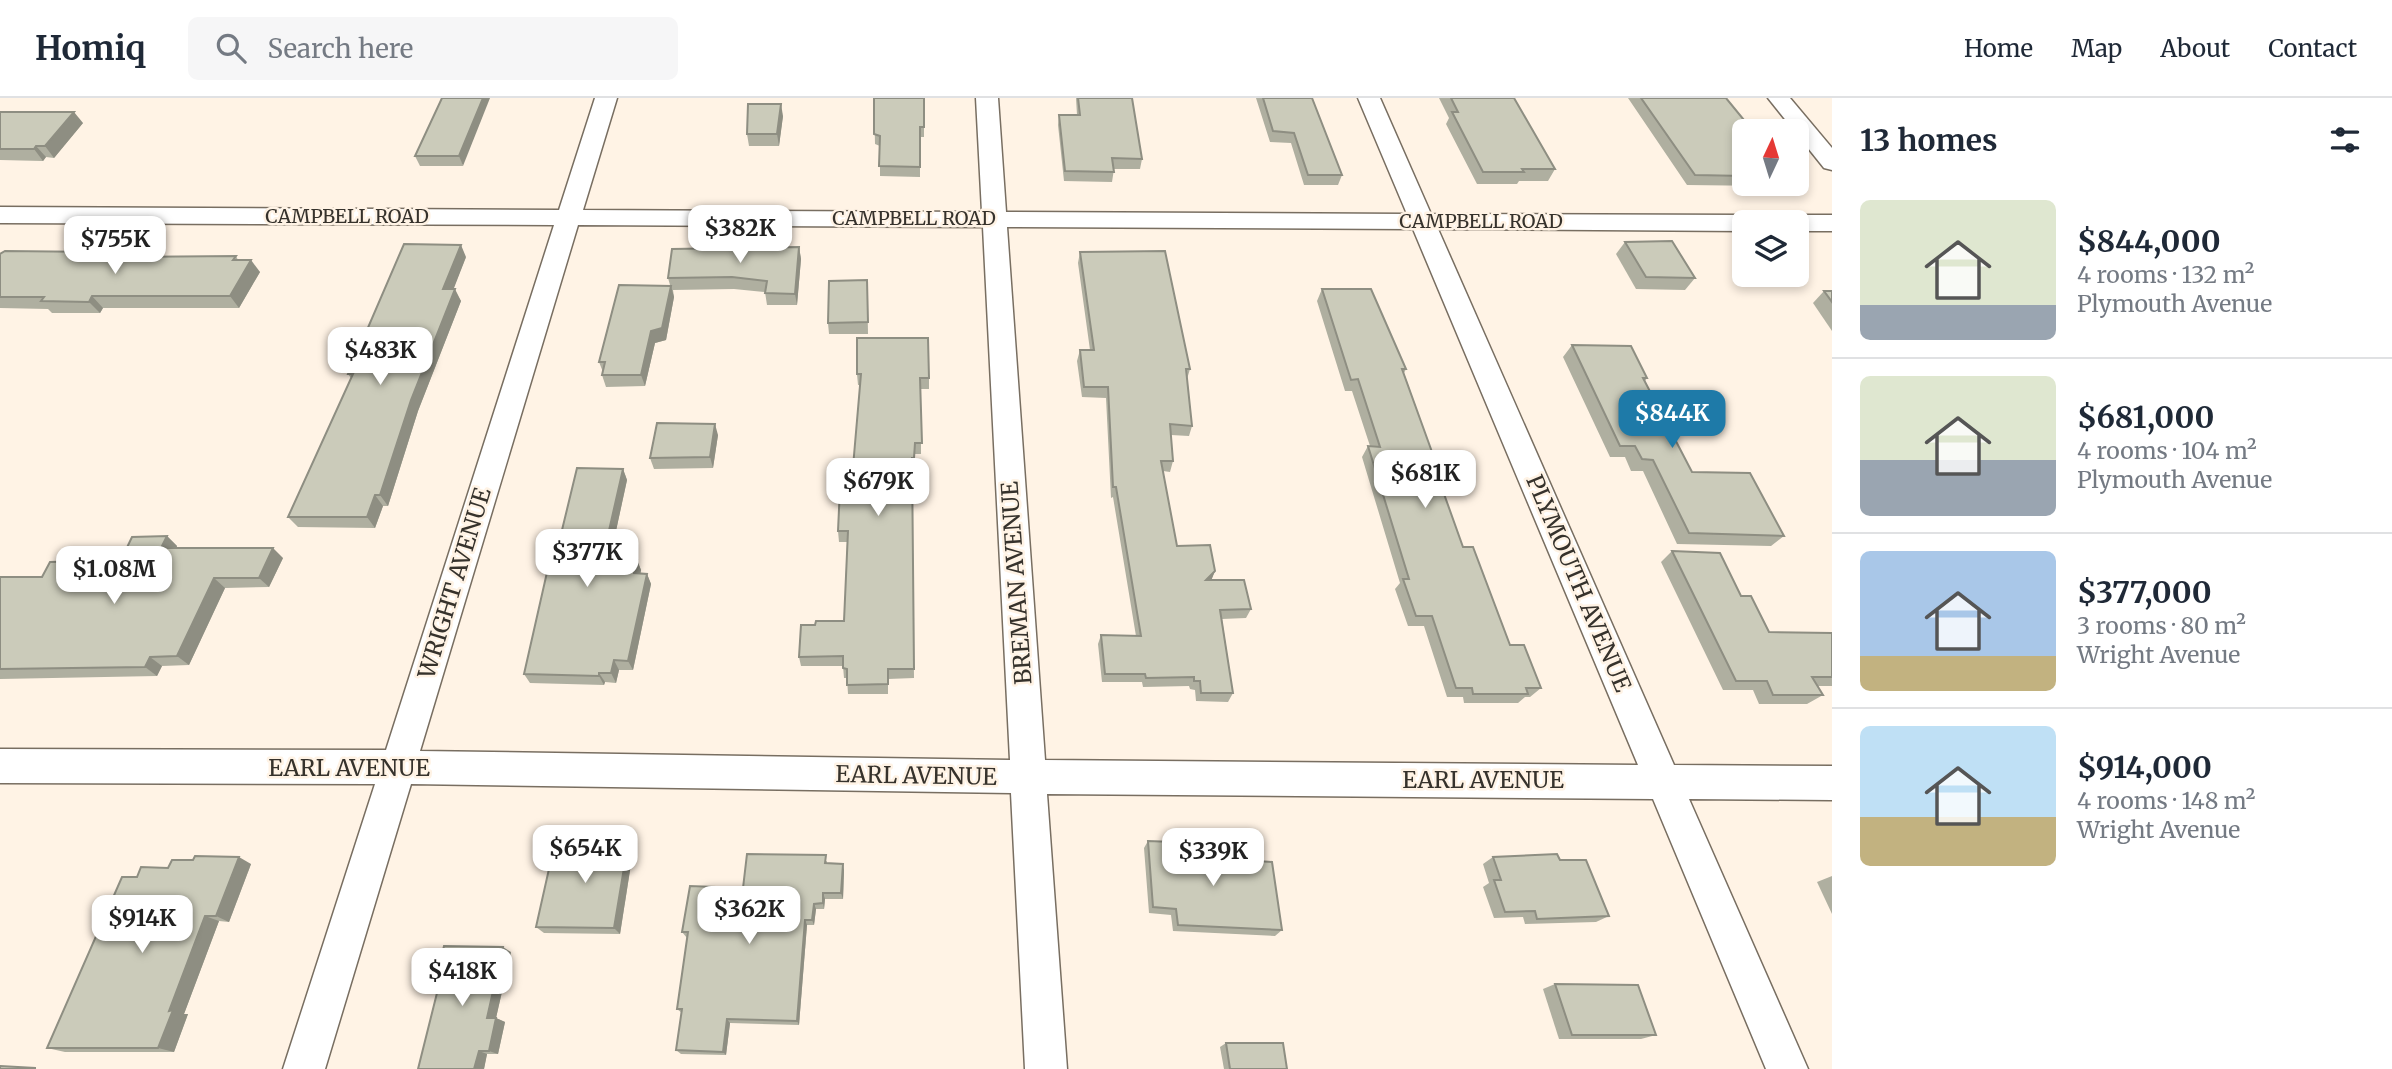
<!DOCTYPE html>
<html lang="en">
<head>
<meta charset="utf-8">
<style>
  body { margin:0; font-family:Merriweather,serif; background:#f6f6f7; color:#1f2937; height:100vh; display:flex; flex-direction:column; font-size:26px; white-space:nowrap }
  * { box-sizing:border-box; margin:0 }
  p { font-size:23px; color:#747a83 }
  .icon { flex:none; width:38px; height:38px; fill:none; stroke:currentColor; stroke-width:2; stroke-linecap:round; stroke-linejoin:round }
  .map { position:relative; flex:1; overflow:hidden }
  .side { display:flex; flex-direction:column; background:#fff; width:560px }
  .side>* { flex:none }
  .needle { width:46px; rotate:4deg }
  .controls { position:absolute; left:1732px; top:21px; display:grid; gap:14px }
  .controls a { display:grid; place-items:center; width:77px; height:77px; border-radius:10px; background:#fff; box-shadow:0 4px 10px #0003; font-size:35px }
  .price { position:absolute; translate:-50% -60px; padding:0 16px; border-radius:14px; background:#fff; color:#222; font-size:23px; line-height:46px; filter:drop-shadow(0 2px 4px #0008) }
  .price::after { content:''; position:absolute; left:50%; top:42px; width:21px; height:16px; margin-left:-10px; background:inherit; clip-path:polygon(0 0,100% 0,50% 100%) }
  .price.active { background:#1e7aa8; color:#fff }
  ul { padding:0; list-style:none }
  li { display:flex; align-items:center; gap:21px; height:175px; padding:0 28px }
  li+li { border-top:2px solid #e0e1e3 }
  li span { display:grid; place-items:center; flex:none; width:196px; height:140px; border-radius:10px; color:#555 }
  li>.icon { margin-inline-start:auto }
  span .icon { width:84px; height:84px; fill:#fffc; stroke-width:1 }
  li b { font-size:30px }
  h2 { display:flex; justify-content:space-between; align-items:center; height:84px; padding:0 28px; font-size:30px }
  header { display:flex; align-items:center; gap:42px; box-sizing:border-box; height:98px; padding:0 35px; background:#fff; border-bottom:2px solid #e0e1e3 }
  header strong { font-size:33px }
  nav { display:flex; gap:38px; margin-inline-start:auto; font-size:24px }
  .search { width:490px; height:63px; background:#f6f6f7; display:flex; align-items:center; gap:18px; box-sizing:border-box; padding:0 24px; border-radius:10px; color:#747a83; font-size:26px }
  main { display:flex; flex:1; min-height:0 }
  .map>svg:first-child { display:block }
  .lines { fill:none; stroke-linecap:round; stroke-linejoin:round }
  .street-casing { stroke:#786e61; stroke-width:3 }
  .street { fill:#fff; fill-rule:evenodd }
  .wall { fill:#afafa0 }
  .shaded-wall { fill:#8e8e82 }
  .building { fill:#cbcbba; stroke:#8e8e82; stroke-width:2 }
  .labels { text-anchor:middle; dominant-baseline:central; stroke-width:5; stroke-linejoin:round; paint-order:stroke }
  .far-street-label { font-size:19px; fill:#36322c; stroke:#fff3e5 }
  .street-label { font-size:23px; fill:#36322c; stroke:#fff3e5 }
</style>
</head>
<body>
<header>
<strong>Homiq</strong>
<div class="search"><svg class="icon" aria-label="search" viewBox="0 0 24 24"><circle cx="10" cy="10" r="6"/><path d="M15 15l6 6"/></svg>Search here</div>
<nav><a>Home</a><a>Map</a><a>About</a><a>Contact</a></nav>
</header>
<main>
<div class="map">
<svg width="1832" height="971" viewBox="0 0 1832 971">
  <rect width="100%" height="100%" fill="#fff3e5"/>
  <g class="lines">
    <g class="street-casing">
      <g id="street">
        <path d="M595,0h22l-34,112 399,2 -6,-114h22l8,114 401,2 -49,-116h22l51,116 314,1 9,3 3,4h-12v9l-307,-2 236,536 158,1v34l-143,-1 119,270h-42l-113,-270 -606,-5 20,275h-42l-14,-276 -600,-9 -86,285h-42l92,-285 -375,-1v-34l386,1 168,-525 -554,-2v-16l559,3zM578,127l405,2 27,533 -590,-9zM1007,129l406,2 225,536 -593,-5z"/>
        <polygon points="1768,0 1790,0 1832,50 1832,72 1824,70"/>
        <polygon points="1797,117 1832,117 1832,133 1797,133 1797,124 1785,124 1788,120"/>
      </g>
    </g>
    <use href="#street" class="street"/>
  </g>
  <g class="wall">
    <polygon points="442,0 463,68 420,68 415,58"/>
    <polygon points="874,0 924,0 924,39 920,39 920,79 880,78 880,48 875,46"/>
    <polygon points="1076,0 1132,0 1142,61 1140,71 1114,71 1112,84 1064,83 1058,27 1059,17 1077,17"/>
    <polygon points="1256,0 1312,0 1342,77 1338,87 1304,87 1291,45 1270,44"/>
    <polygon points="1439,0 1514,0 1555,71 1548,83 1519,83 1517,86 1477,86 1446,26 1449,20"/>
    <polygon points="1628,0 1726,0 1745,33 1745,86 1771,86 1769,88 1687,87"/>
    <polygon points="0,14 83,25 54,60 46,59 43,63 0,62"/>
    <polygon points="783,18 779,48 749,48 747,36"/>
    <polygon points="1625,144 1695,180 1685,192 1636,191 1616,156"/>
    <polygon points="799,149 801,161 797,207 767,207 765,194 734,191 673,192 674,199 666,242 655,245 645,288 606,289 602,277 603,274 599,264 670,187 668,180"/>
    <polygon points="1080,154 1190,271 1187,281 1192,328 1189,338 1171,337 1173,363 1170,374 1163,373 1177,448 1215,473 1211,482 1251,511 1246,520 1222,521 1233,595 1228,604 1196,603 1195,592 1190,591 1189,588 1143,589 1142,584 1102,584 1098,546 1101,537 1136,538 1113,399 1111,400 1106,300 1082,299 1077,263 1080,252 1090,252 1078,165"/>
    <polygon points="0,156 124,159 236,158 238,162 260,174 239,210 103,210 100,215 52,215 48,211 0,210"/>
    <polygon points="466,159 453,191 461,203 418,313 388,408 383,408 375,430 298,429 288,419 351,280 348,276"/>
    <polygon points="867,182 868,236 829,236 828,225"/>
    <polygon points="1322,191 1406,271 1404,275 1432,354 1430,357 1463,449 1510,547 1541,590 1530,599 1525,599 1518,605 1464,605 1463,599 1447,599 1424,528 1408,528 1395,491 1400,485 1362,359 1368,348 1370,348 1352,293 1345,293 1317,203"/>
    <polygon points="1824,193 1832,193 1832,233 1813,205"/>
    <polygon points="1572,247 1647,280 1645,283 1692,374 1784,438 1771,448 1677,446 1643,373 1631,373 1625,359 1610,359 1563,259"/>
    <polygon points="857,276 929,280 929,291 921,291 921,356 915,356 915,371 912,371 914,580 888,581 888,596 848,596 847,580 844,580 843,568 801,568 799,559 815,527 844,523 847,444 839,444 838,433 853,369 860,287 858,287"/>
    <polygon points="718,337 713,370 654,371 650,360"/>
    <polygon points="623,371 627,382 610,460 637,462 641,472 640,475 647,476 651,486 633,572 619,572 616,585 605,584 604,587 530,585 524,576 555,461"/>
    <polygon points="167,438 177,448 177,450 283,460 269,489 225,490 189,567 162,568 157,578 0,581 0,479 42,479 121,462"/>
    <polygon points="1672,453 1769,534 1832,535 1832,588 1818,588 1823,597 1807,606 1759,606 1753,592 1723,592 1661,464"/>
    <polygon points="1148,743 1200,753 1227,761 1282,832 1275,838 1173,833 1171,817 1149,815 1144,750"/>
    <polygon points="634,747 620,836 544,835 536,829 579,754"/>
    <polygon points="1493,759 1560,762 1609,818 1596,824 1525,826 1523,819 1494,820 1483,789 1489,785 1483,766"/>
    <polygon points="193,762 251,766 229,824 219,823 184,916 188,916 174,954 65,954 47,950 137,779"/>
    <polygon points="827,763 827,765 844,772 843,801 825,801 824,811 816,811 814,827 807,827 799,927 730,925 726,957 681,956 676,952 682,915 677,911 687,840 682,834 743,790"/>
    <polygon points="1832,778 1832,816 1817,784"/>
    <polygon points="511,854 496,920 505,924 498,956 487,956 484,971 437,896 433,894"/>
    <polygon points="1555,886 1656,937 1641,941 1559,941 1543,891"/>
    <polygon points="1226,945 1287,971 1224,971 1220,949"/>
  </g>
  <g class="shaded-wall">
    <polygon points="483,0 490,0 463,68 459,58"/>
    <polygon points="781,6 783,18 779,48 777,36"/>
    <polygon points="74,14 83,25 54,60 45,48"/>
    <polygon points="36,48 46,59 43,63 34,51"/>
    <polygon points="461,147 466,159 449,203 443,191"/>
    <polygon points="799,149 801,161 797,207 795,196"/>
    <polygon points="251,162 260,174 239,210 230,198"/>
    <polygon points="671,188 674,199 666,242 655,245 645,288 641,277 651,233"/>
    <polygon points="455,191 461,203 418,313 388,408 380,397 411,302"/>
    <polygon points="92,198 103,210 100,215 89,204"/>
    <polygon points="715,326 718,337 713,370 710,359"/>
    <polygon points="623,371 627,382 608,470 603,459"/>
    <polygon points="375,397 383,408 375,430 367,419"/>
    <polygon points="167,438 177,448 172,460 161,450"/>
    <polygon points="273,450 283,460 269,489 259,480"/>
    <polygon points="637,462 641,472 639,485 634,475"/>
    <polygon points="1215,473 1211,483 1206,482"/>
    <polygon points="647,476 651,486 633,572 628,563"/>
    <polygon points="214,480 225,490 189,567 177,558"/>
    <polygon points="150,559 162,568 157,578 145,569"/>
    <polygon points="614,562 619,572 616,585 611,575"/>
    <polygon points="599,575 605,584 604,587 599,578"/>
    <polygon points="629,740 634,747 620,836 614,830"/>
    <polygon points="239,759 251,766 229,824 216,818"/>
    <polygon points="843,766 844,772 843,801 841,795"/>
    <polygon points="823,795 825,801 824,811 823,805"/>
    <polygon points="814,806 816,811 814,827 812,822"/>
    <polygon points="205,818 219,823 184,916 188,916 174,954 158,950 169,913"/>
    <polygon points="805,822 807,827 799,927 797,923"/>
    <polygon points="503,849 511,854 496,920 505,924 498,956 489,953 487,920"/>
    <polygon points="727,921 730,925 726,957 723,954"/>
    <polygon points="479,953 487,956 484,971 474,971"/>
  </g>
  <g class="building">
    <polygon points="442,0 483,0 459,58 415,58"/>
    <polygon points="874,0 924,0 924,29 920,29 920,69 879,68 880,38 874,36"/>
    <polygon points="1078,0 1132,0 1142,61 1112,60 1114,74 1065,73 1059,17 1080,17"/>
    <polygon points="1263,0 1312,0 1342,77 1308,77 1294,35 1273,33"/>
    <polygon points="1451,0 1514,0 1555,71 1522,71 1524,74 1483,74 1452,14 1458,14"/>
    <polygon points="1641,0 1726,0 1753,33 1745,33 1745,78 1695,77"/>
    <polygon points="748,6 781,6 777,36 747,36"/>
    <polygon points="0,14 74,14 45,48 36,48 34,51 0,51"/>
    <polygon points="1672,143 1695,180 1646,179 1625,144"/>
    <polygon points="404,146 461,147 443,191 455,191 411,302 380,397 375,397 367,419 288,419 353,276 348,276"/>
    <polygon points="799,149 795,196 765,195 767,183 732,179 668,180 672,151"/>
    <polygon points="5,153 100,154 122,156 120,159 236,158 233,162 251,162 230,198 92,198 89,204 41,203 44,199 0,199 0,156"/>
    <polygon points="1165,153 1190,271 1186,271 1192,328 1170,326 1173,363 1161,363 1177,448 1210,447 1215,473 1206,482 1244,482 1251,511 1220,512 1233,595 1201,595 1200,583 1194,583 1194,579 1146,580 1145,576 1105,576 1101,537 1141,538 1116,389 1113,389 1108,289 1084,289 1080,252 1094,252 1080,154"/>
    <polygon points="867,182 868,224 828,225 829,183"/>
    <polygon points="619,187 671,188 662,230 651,233 641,277 602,277 605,264 599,264"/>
    <polygon points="1322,191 1371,191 1406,271 1402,271 1432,354 1429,354 1463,449 1473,449 1510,547 1524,547 1541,590 1526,590 1528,596 1473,596 1472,590 1456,590 1432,518 1416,518 1403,481 1409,481 1368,348 1380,349 1358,281 1351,282"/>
    <polygon points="1824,193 1832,193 1832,204"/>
    <polygon points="857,240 928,240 929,280 920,280 922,345 915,345 914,360 912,360 914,571 888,571 888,586 847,587 847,571 843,570 843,558 799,559 801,527 815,527 816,523 844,523 848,433 838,433 841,368 853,369 861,276 857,276"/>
    <polygon points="1572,247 1631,248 1647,280 1643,280 1692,374 1750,375 1784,438 1689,435 1653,362 1642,361 1635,348 1620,348"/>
    <polygon points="657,325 715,326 710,359 650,360"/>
    <polygon points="577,370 623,371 603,459 637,462 634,475 647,476 628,563 614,562 611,575 599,575 599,578 524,576 550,461 555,461"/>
    <polygon points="167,438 161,450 273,450 259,480 214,480 177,558 150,559 145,569 0,571 0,479 42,479 50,464 121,462 132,439"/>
    <polygon points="1672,453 1720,455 1741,498 1751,498 1769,534 1832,535 1832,579 1812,579 1823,597 1773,597 1767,583 1736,583"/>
    <polygon points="581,740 629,740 614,830 536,829 553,753 579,754"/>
    <polygon points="1148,743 1199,745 1200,753 1226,755 1227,761 1272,764 1282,832 1178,827 1176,811 1153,809"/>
    <polygon points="747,756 826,757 825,765 843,766 841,795 823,795 823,805 814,806 812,822 805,822 797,923 727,921 723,954 676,952 682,911 677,911 688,834 682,834 690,788 743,790"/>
    <polygon points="1557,756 1560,762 1586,762 1609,818 1537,821 1535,813 1505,814 1494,782 1501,782 1493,759"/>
    <polygon points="195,758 239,759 216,818 205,818 169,913 173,912 158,950 47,950 122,779 137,779 141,769 168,770 172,762 193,762"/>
    <polygon points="444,848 503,849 487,920 496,920 489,953 479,953 474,971 418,971 437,895 433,894"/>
    <polygon points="1555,886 1638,887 1656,937 1572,937"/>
    <polygon points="1226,945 1283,945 1287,971 1230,971"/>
    <polygon points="0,968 35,970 35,971 0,971"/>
  </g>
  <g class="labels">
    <g class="far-street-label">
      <text x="347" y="118">CAMPBELL ROAD</text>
      <text x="914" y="120">CAMPBELL ROAD</text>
      <text x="1481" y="123">CAMPBELL ROAD</text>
    </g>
    <g class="street-label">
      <text transform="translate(454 485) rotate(-73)">WRIGHT AVENUE</text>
      <text transform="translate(1016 485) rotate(-94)">BREMAN AVENUE</text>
      <text transform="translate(1579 485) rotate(67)">PLYMOUTH AVENUE</text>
      <text x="349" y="669">EARL AVENUE</text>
      <text transform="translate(916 677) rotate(1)">EARL AVENUE</text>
      <text x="1483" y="681">EARL AVENUE</text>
    </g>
  </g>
</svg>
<div class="controls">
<a><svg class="needle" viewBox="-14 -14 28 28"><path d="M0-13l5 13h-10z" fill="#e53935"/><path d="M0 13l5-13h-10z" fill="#747a83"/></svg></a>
<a><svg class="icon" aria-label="layers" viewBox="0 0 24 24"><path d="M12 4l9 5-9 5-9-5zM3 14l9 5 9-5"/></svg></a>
</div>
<b class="price" style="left:740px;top:167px">$382K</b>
<b class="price" style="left:115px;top:178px">$755K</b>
<b class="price" style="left:380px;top:289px">$483K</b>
<b class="price active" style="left:1672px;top:352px">$844K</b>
<b class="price" style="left:1425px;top:412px">$681K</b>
<b class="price" style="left:878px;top:420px">$679K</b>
<b class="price" style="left:587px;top:491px">$377K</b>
<b class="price" style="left:114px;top:508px">$1.08M</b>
<b class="price" style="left:585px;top:787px">$654K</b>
<b class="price" style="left:1213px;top:790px">$339K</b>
<b class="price" style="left:749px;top:848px">$362K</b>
<b class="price" style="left:142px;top:857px">$914K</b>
<b class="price" style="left:462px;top:910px">$418K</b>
</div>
<section class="side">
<h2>13 homes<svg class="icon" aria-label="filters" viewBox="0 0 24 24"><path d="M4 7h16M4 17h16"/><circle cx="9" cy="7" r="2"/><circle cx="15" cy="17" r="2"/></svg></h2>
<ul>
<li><span style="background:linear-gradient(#dfe7d0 75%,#9aa5b1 0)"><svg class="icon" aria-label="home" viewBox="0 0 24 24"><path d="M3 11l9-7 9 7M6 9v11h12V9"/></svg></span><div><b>$844,000</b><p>4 rooms · 132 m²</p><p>Plymouth Avenue</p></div></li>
<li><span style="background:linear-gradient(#dfe7d0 60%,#9aa5b1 0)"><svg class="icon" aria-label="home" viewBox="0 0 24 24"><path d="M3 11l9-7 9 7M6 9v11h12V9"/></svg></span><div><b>$681,000</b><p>4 rooms · 104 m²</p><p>Plymouth Avenue</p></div></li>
<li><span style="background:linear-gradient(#a9c7e8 75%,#c2b280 0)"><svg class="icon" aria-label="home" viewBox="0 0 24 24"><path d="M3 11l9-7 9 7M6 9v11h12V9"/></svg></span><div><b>$377,000</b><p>3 rooms · 80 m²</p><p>Wright Avenue</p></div></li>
<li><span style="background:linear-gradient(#bfe0f5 65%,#c2b280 0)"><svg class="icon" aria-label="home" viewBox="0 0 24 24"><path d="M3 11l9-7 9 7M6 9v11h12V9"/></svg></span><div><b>$914,000</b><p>4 rooms · 148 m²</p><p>Wright Avenue</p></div></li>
</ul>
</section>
</main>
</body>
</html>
